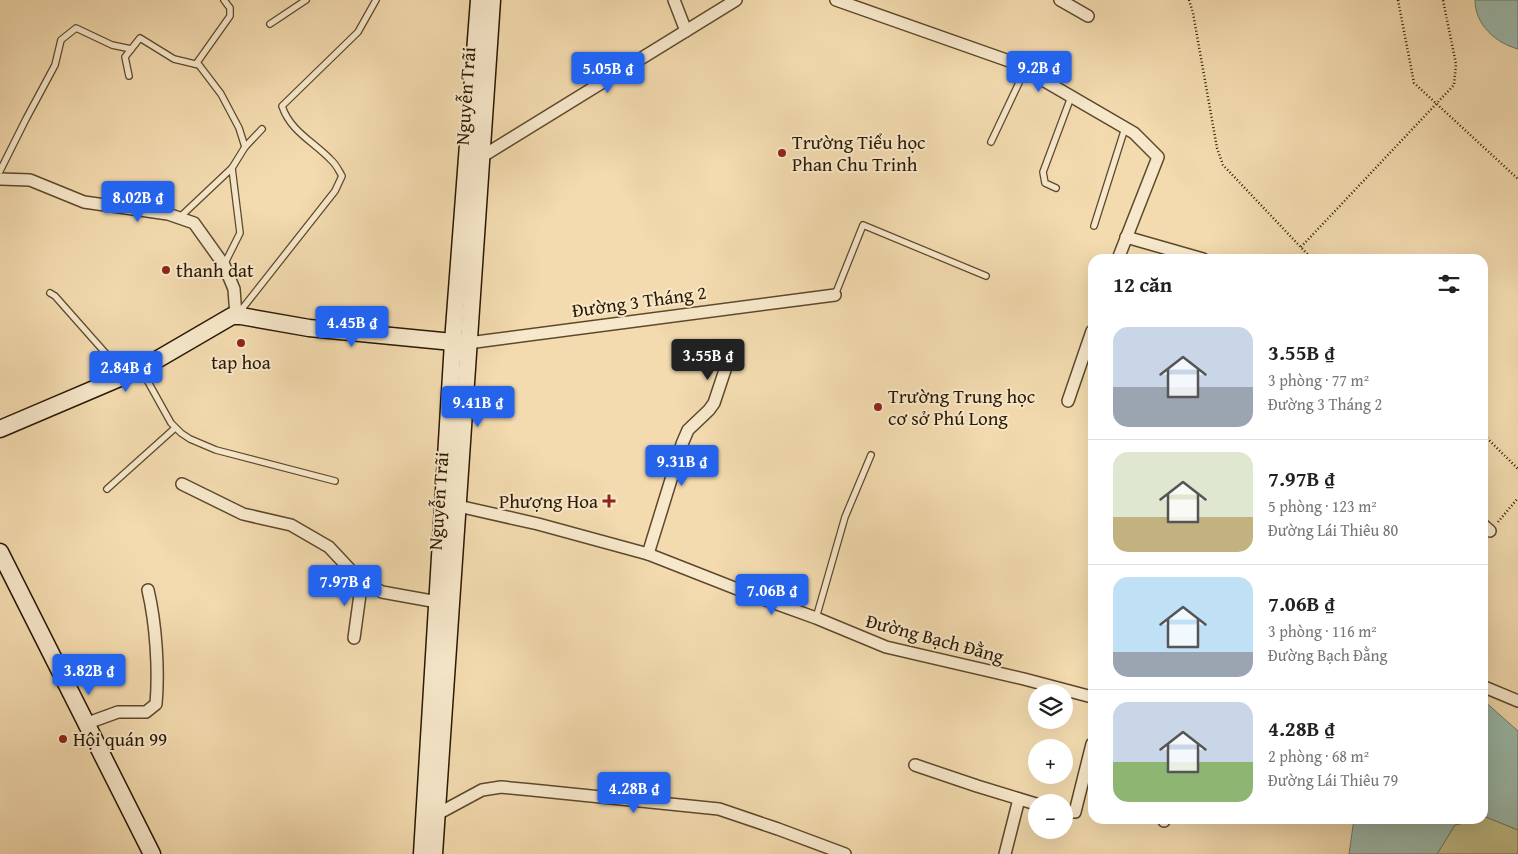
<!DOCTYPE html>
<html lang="vi">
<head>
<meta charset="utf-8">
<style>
  body { margin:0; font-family:"Gentium Book Plus",serif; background:#f2f2f2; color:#222; height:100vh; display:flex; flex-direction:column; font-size:19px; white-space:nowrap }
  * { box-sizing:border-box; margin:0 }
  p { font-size:16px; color:#767676 }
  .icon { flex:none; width:28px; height:28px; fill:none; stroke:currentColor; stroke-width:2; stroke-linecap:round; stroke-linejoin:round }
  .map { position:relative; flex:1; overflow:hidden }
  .sheet { position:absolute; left:1088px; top:254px; width:400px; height:570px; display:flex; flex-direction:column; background:#fff; border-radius:15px; box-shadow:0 5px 20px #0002 }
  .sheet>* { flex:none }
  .controls { position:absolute; left:1028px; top:684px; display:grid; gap:10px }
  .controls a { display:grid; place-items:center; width:45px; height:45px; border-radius:50%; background:#fff; box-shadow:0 5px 20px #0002; font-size:25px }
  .price { position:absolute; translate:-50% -42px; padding:0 11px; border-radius:5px; background:#2563eb; color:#fff; font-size:16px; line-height:32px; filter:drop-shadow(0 1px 2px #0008) }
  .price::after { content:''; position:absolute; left:50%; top:30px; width:15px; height:11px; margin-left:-8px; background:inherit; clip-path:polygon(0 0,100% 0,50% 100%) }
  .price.on { background:#222; color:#fff }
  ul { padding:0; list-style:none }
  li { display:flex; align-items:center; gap:15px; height:125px; padding:0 25px }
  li+li { border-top:1px solid #e0e0e0 }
  li span { display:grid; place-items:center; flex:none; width:140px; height:100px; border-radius:15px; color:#555 }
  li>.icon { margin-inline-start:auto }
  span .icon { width:60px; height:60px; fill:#fffc; stroke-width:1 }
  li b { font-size:21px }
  h2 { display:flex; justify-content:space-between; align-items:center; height:60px; padding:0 25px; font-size:21px }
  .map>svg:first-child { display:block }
  .green { fill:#c0be87; stroke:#756b44 }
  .water { fill:#9bbbad; stroke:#6e7a68 }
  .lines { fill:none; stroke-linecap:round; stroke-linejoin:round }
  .lane-casing { stroke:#5c492c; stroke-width:8 }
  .street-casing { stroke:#5c492c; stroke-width:14 }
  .secondary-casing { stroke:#2a1801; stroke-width:19 }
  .path { stroke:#2a1801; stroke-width:2.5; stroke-dasharray:1 2.5; stroke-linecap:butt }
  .lane { stroke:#f7e8cb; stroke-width:5.5 }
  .street { stroke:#f7e8cb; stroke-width:11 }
  .secondary { stroke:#f7e8cb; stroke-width:16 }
  .poi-dot { fill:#8f2418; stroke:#f7e8cb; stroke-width:2 }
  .labels { text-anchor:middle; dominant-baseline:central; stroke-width:4; stroke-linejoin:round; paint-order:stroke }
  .street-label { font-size:19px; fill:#2a1801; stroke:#f7e8cb }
  .poi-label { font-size:19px; fill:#2a1801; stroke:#f7e8cb; text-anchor:start }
</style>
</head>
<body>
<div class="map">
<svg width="1518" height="854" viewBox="0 0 1518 854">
  <rect width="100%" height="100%" fill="#f3dbaf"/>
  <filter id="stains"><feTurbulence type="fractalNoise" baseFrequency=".004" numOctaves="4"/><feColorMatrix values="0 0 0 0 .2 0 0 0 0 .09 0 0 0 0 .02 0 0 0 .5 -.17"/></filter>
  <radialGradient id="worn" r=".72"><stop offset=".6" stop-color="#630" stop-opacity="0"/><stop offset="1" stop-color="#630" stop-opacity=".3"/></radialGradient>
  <polygon class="green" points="1486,817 1518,830 1518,854 1437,854 1455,825"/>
  <g class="water">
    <path d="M1475,0h43v49c-22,-6 -43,-24 -43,-49z"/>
    <polygon points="1483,700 1518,731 1518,830 1486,817 1483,818"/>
    <polygon points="1354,819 1479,819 1455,825 1437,854 1349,854"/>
  </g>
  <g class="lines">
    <g class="lane-casing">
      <g id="lane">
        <polyline points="270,24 306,0"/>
        <polyline points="196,64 230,16 230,8 224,0"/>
        <polyline points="129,76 125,57 140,38 174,59 199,65 221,94 239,128 245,147 232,168 240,233 224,265"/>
        <polyline points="991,142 1025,70"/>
        <polyline points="245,147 262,129"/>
        <polyline points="0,171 26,119 55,65 61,40 76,28 112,45 131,49"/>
        <polyline points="1056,188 1045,183 1043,172 1071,97"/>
        <polyline points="179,218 232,168"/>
        <polyline points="1094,226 1125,128"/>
        <polyline points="50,293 55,296 124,374"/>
        <polyline points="835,295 863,225 986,276"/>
        <path d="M238,314l97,-123 7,-15c-3,-5 -6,-12 -11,-16 -17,-18 -41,-29 -49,-54l76,-74 18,-32"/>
        <polyline points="142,371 171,423 181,433 190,439 216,450 335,481"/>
        <polyline points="107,489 175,428"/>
        <polyline points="816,618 845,517 871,455"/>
      </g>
    </g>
    <g class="street-casing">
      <g id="street">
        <polyline points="674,0 686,31"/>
        <polyline points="836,0 1012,62 1134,133 1158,157 1118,259"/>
        <polyline points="1060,0 1088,16"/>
        <polyline points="478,159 736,0"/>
        <polyline points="0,179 30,180 84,202 168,214 194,223 224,265 234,289 236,316"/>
        <polyline points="1126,237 1203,259"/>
        <polyline points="468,343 835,295"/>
        <polyline points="1068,401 1092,331"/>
        <polyline points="182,484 243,514 291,525 329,547 358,578 382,592 443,603"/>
        <polyline points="458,506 538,524 648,554 755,596 816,618 886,647 1024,679 1092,697"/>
        <polyline points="1482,524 1490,531"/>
        <polyline points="648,554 682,444 688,430 709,410 714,403 728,361"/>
        <polyline points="354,638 362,580"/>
        <polyline points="1482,686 1518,701"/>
        <path d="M85,724l33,-12h28l10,-8c3,-34 0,-80 -8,-114"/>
        <polyline points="915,765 977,786 1036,804"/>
        <polyline points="1064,812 1075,812 1092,744"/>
        <polyline points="432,817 482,790 501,787 532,790 719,809 778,829 845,854"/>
        <polyline points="1164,821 1164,819"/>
        <polyline points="1005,854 1019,799"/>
      </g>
    </g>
    <g class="secondary-casing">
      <g id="secondary">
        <polyline points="0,429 141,369 232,316 241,316 309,328 463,343"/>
        <polyline points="0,552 152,854"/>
        <polyline points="422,854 453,342 479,0"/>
        <polyline points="434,854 492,0"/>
      </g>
    </g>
    <g class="path">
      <polyline points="1189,0 1193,13 1217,148 1223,165 1312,259"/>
      <polyline points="1398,0 1414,83 1518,179"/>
      <polyline points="1301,247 1454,85 1456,64 1443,0"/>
      <polyline points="1482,433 1518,469"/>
      <polyline points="1498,522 1518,498"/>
    </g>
    <use href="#lane" class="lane"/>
    <use href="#street" class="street"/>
    <use href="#secondary" class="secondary"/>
  </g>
  <g class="poi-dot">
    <circle cx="782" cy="153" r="5"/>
    <circle cx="166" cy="270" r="5"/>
    <circle cx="241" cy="343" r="5"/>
    <circle cx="878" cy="407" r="5"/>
    <path d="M606.5 493.5h5v5h5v5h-5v5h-5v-5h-5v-5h5z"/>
    <circle cx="63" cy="739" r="5"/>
  </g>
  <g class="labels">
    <g class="street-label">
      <text transform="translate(465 96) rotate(-86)">Nguyễn Trãi</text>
      <text transform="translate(639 301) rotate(-8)">Đường 3 Tháng 2</text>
      <text transform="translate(438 501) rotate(-86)">Nguyễn Trãi</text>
      <text transform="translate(935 638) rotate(15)">Đường Bạch Đằng</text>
    </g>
    <g class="poi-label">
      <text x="792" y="142">Trường Tiểu học<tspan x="792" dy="22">Phan Chu Trinh</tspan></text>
      <text x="176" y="270">thanh dat</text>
      <text x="241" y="362" text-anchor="middle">tap hoa</text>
      <text x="888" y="396">Trường Trung học<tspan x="888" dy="22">cơ sở Phú Long</tspan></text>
      <text x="598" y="501" text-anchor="end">Phượng Hoa</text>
      <text x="73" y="739">Hội quán 99</text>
    </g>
  </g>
  <rect width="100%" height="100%" filter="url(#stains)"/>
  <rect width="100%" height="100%" fill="url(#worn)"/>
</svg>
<div class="controls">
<a><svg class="icon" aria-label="layers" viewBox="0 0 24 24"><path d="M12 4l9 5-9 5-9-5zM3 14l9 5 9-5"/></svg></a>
<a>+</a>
<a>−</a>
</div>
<b class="price" style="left:1039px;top:93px">9.2B ₫</b>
<b class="price" style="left:608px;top:94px">5.05B ₫</b>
<b class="price" style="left:138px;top:223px">8.02B ₫</b>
<b class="price" style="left:352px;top:348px">4.45B ₫</b>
<b class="price on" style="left:708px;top:381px">3.55B ₫</b>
<b class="price" style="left:126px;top:393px">2.84B ₫</b>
<b class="price" style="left:478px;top:428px">9.41B ₫</b>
<b class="price" style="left:682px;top:487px">9.31B ₫</b>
<b class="price" style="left:345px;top:607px">7.97B ₫</b>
<b class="price" style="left:772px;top:616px">7.06B ₫</b>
<b class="price" style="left:89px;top:696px">3.82B ₫</b>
<b class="price" style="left:634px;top:814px">4.28B ₫</b>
<section class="sheet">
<h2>12 căn<svg class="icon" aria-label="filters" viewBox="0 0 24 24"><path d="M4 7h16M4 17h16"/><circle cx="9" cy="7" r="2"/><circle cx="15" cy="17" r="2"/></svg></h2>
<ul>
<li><span style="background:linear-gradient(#c9d6e8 60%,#9aa5b1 0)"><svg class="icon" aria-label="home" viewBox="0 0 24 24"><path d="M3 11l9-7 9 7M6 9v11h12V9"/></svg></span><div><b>3.55B ₫</b><p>3 phòng · 77 m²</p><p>Đường 3 Tháng 2</p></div></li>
<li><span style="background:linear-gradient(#dfe7d0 65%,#c2b280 0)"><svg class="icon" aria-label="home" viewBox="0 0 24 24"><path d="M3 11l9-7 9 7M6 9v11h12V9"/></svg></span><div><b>7.97B ₫</b><p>5 phòng · 123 m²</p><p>Đường Lái Thiêu 80</p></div></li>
<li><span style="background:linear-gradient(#bfe0f5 75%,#9aa5b1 0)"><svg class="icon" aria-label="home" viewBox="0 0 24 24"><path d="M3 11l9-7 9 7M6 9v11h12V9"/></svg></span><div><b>7.06B ₫</b><p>3 phòng · 116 m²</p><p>Đường Bạch Đằng</p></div></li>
<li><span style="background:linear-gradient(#c9d6e8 60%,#8fb573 0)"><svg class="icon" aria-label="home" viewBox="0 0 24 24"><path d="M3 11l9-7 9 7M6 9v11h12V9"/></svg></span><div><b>4.28B ₫</b><p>2 phòng · 68 m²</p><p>Đường Lái Thiêu 79</p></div></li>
</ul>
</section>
</div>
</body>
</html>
